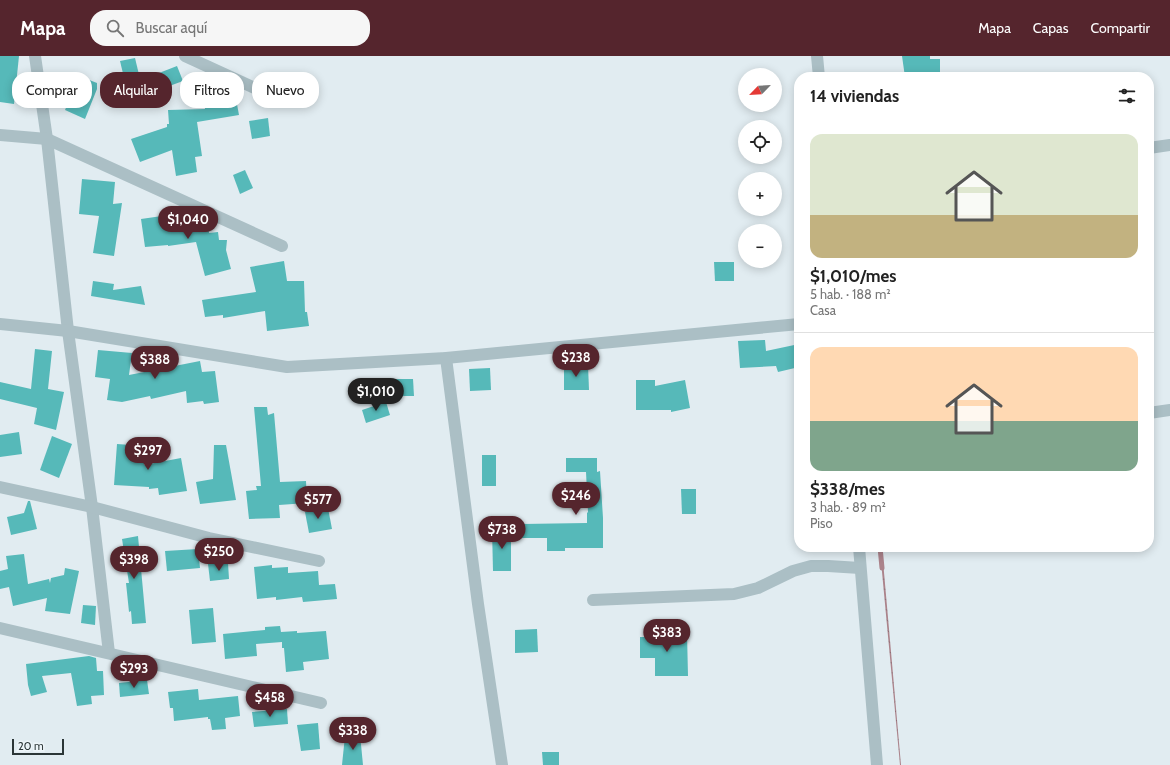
<!DOCTYPE html>
<html lang="es">
<head>
<meta charset="utf-8">
<style>
  body { margin:0; font-family:Cabin,sans-serif; background:#f6f6f6; color:#222; height:100vh; display:flex; flex-direction:column; font-size:15px; white-space:nowrap }
  * { box-sizing:border-box; margin:0 }
  p { font-size:13px; color:#767676 }
  .icon { flex:none; width:22px; height:22px; fill:none; stroke:currentColor; stroke-width:2; stroke-linecap:round; stroke-linejoin:round }
  .map { position:relative; flex:1; overflow:hidden }
  .side { position:absolute; left:794px; top:16px; width:360px; height:480px; display:flex; flex-direction:column; background:#fff; border-radius:16px; box-shadow:0 2px 10px #0003 }
  .side>* { flex:none }
  .banner { position:absolute; left:12px; top:16px; width:380px; height:36px; display:flex; gap:8px }
  .needle { width:26px; rotate:245deg }
  .fabs { position:absolute; left:738px; top:12px; display:grid; gap:8px }
  .fabs a { display:grid; place-items:center; width:44px; height:44px; border-radius:50%; background:#fff; box-shadow:0 2px 10px #0003; font-size:20px }
  .scale { position:absolute; left:12px; bottom:10px; width:52px; box-sizing:border-box; padding-left:4px; border:2px solid #2b3637; border-top:0; font-size:11px; line-height:14px; white-space:nowrap; color:#2b3637; -webkit-text-stroke:3px #edf5f9; paint-order:stroke }
  .price { position:absolute; translate:-50% -34px; padding:0 9px; border-radius:14px; background:#55252d; color:#fff; font-size:13px; line-height:26px; filter:drop-shadow(0 1px 2px #0008) }
  .price::after { content:''; position:absolute; left:50%; top:24px; width:12px; height:9px; margin-left:-6px; background:inherit; clip-path:polygon(0 0,100% 0,50% 100%) }
  .price.selected { background:#222; color:#fff }
  ul { padding:0; list-style:none }
  li { display:grid; align-content:center; gap:8px; height:212px; padding:0 16px }
  li+li { border-top:1px solid #e0e0e0 }
  li span { display:grid; place-items:center; height:124px; border-radius:12px; color:#555 }
  li>.icon { margin-inline-start:auto }
  span .icon { width:72px; height:72px; fill:#fffc; stroke-width:1 }
  li b { font-size:17px }
  h2 { display:flex; justify-content:space-between; align-items:center; height:48px; padding:0 16px; font-size:17px }
  .pill { padding:0 14px; border-radius:16px; background:#fff; box-shadow:0 2px 10px #0003; font-size:14px; line-height:36px }
  .pill.selected { background:#55252d; color:#fff }
  header { display:flex; align-items:center; gap:24px; box-sizing:border-box; height:56px; padding:0 20px; background:#55252d; color:#fff }
  header strong { font-size:19px }
  nav { display:flex; gap:22px; margin-inline-start:auto; font-size:14px }
  .search { width:280px; height:36px; background:#f6f6f6; display:flex; align-items:center; gap:10px; box-sizing:border-box; padding:0 14px; border-radius:16px; color:#767676; font-size:15px }
  .map>svg:first-child { display:block }
  .water { fill:url(#water-waves) }
  .lines { fill:none; stroke-linecap:round; stroke-linejoin:round }
  .stream { stroke:#ab838b; stroke-width:5 }
  .building { fill:#56b9b9 }
  .minor { stroke:#abbfc5; stroke-width:12 }
</style>
</head>
<body>
<header>
<strong>Mapa</strong>
<div class="search"><svg class="icon" aria-label="search" viewBox="0 0 24 24"><circle cx="10" cy="10" r="6"/><path d="M15 15l6 6"/></svg>Buscar aquí</div>
<nav><a>Mapa</a><a>Capas</a><a>Compartir</a></nav>
</header>
<div class="map">
<svg width="1170" height="709" viewBox="0 0 1170 709">
  <defs>
    <pattern id="water-waves" width="16" height="10" patternUnits="userSpaceOnUse"><rect width="16" height="10" fill="#ab838b"/><path d="M0 5q4-4 8 0t8 0" fill="none" stroke="#8b6c72"/></pattern>
  </defs>
  <rect width="100%" height="100%" fill="#e1ecf1"/>
  <polygon class="water" points="881,505 883,505 901,709 900,709"/>
  <g class="lines">
    <polyline class="stream" points="880,491 882,512"/>
  </g>
  <g class="building">
    <polygon points="0,0 19,0 14,48 0,46"/>
    <polygon points="902,0 930,0 930,3 940,3 940,18 932,18 932,21 905,21"/>
    <polygon points="135,2 141,27 126,30 120,5"/>
    <polygon points="177,10 183,25 164,32 159,17"/>
    <polygon points="79,20 97,27 97,33 85,63 65,54"/>
    <polygon points="234,32 239,59 197,66 202,100 195,101 197,116 176,120 172,94 140,106 131,83 167,71 167,68 169,68 168,54 205,53 203,38"/>
    <polygon points="268,62 270,80 252,83 249,65"/>
    <polygon points="245,114 253,132 240,138 233,119"/>
    <polygon points="82,123 115,126 113,148 122,147 114,200 93,197 99,160 79,158"/>
    <polygon points="162,160 162,164 187,160 188,168 208,167 209,177 218,176 219,184 227,184 226,194 231,213 205,220 196,186 168,190 168,189 145,191 141,163"/>
    <polygon points="284,205 287,225 304,225 305,256 307,256 309,270 267,275 265,255 223,262 223,259 205,261 202,244 256,236 250,211"/>
    <polygon points="714,206 734,206 734,225 715,225"/>
    <polygon points="93,225 114,228 113,234 141,230 145,249 91,240"/>
    <polygon points="765,284 766,295 799,288 799,311 778,316 776,310 740,312 738,285"/>
    <polygon points="35,293 52,295 48,333 64,336 56,374 34,368 37,352 0,343 0,326 31,333"/>
    <polygon points="98,294 132,297 129,319 200,305 202,316 215,315 219,346 204,348 203,345 187,347 186,335 151,343 150,340 122,346 107,344 110,323 95,321"/>
    <polygon points="564,309 588,309 589,334 564,334"/>
    <polygon points="490,312 491,334 470,335 469,313"/>
    <polygon points="386,323 413,323 414,340 387,340"/>
    <polygon points="636,324 655,324 655,330 685,324 690,352 671,356 671,354 636,354"/>
    <polygon points="386,346 390,359 366,367 362,354"/>
    <polygon points="254,351 267,351 268,359 274,357 280,426 306,425 307,447 279,449 280,462 249,463 246,435 257,434 256,430 261,430"/>
    <polygon points="19,376 22,398 0,401 0,379"/>
    <polygon points="52,380 72,388 59,422 40,414"/>
    <polygon points="117,388 145,390 144,409 181,402 187,435 159,439 158,432 149,433 149,431 114,429"/>
    <polygon points="214,389 226,389 236,444 200,448 196,426 213,423"/>
    <rect x="482" y="399" width="14" height="31"/>
    <polygon points="566,402 597,402 597,416 600,415 603,462 603,492 565,492 565,495 547,495 547,482 522,482 522,468 587,467 587,457 588,456 586,416 591,416 566,416"/>
    <polygon points="681,433 696,433 696,458 682,458"/>
    <polygon points="28,445 30,445 37,473 11,479 7,461 24,457"/>
    <polygon points="328,452 332,473 309,477 305,456"/>
    <polygon points="492,473 511,473 511,515 493,515"/>
    <polygon points="138,480 146,567 132,568 131,555 129,556 126,527 129,527 122,483"/>
    <polygon points="198,493 200,512 167,515 165,495"/>
    <polygon points="24,498 28,528 49,523 50,527 51,522 64,519 65,512 79,515 70,558 45,555 47,542 13,550 9,531 0,533 0,515 8,513 6,500"/>
    <polygon points="228,507 229,523 210,525 208,508"/>
    <polygon points="272,509 272,512 288,511 288,517 318,515 319,529 335,528 337,543 303,546 302,541 276,544 276,541 257,543 254,511"/>
    <polygon points="83,549 96,550 95,569 81,567"/>
    <polygon points="213,552 216,586 192,588 189,554"/>
    <polygon points="280,570 281,576 297,575 297,577 326,575 329,603 303,606 304,614 286,616 284,592 282,592 282,586 256,588 257,600 225,603 223,578 265,574 265,571"/>
    <polygon points="537,573 538,596 515,597 515,574"/>
    <polygon points="687,577 688,620 655,620 655,602 640,602 640,581 655,581 655,578"/>
    <polygon points="89,600 96,602 97,615 103,615 104,639 91,640 92,648 77,650 71,617 42,620 47,636 31,640 28,629 26,608"/>
    <polygon points="147,624 149,638 120,641 119,627"/>
    <polygon points="198,633 199,644 238,640 240,660 225,662 226,673 212,674 210,663 208,663 208,661 174,665 173,652 170,652 168,636"/>
    <polygon points="287,653 288,668 254,671 252,656"/>
    <polygon points="318,667 320,693 301,695 297,669"/>
    <polygon points="360,678 363,709 342,709 345,680"/>
    <polygon points="542,696 559,696 559,709 543,709"/>
  </g>
  <g class="lines">
    <g class="minor">
      <polyline points="35,0 47,83 68,275 92,451 109,597"/>
      <polyline points="185,0 259,34"/>
      <polyline points="817,0 819,21"/>
      <polyline points="0,79 47,83 282,190"/>
      <polyline points="1149,92 1170,89"/>
      <polyline points="0,268 68,275 287,311 446,302 799,268"/>
      <polyline points="446,302 478,548 502,709"/>
      <polyline points="1149,357 1170,354"/>
      <polyline points="0,431 92,451 209,482 319,505"/>
      <polyline points="859,491 877,709"/>
      <polyline points="593,544 734,538 758,532 793,515 811,510 828,510 860,512"/>
      <polyline points="0,572 321,647"/>
    </g>
  </g>
</svg>
<div class="fabs">
<a><svg class="needle" viewBox="-14 -14 28 28"><path d="M0-13l5 13h-10z" fill="#e53935"/><path d="M0 13l5-13h-10z" fill="#767676"/></svg></a>
<a><svg class="icon" aria-label="locate" viewBox="0 0 24 24"><circle cx="12" cy="12" r="6"/><path d="M12 2v4M12 18v4M2 12h4M18 12h4"/></svg></a>
<a>+</a>
<a>−</a>
</div>
<div class="scale">20 m</div>
<b class="price" style="left:188px;top:184px">$1,040</b>
<b class="price" style="left:576px;top:322px">$238</b>
<b class="price" style="left:155px;top:324px">$388</b>
<b class="price selected" style="left:376px;top:356px">$1,010</b>
<b class="price" style="left:148px;top:415px">$297</b>
<b class="price" style="left:576px;top:460px">$246</b>
<b class="price" style="left:318px;top:464px">$577</b>
<b class="price" style="left:502px;top:494px">$738</b>
<b class="price" style="left:219px;top:516px">$250</b>
<b class="price" style="left:134px;top:524px">$398</b>
<b class="price" style="left:667px;top:597px">$383</b>
<b class="price" style="left:134px;top:633px">$293</b>
<b class="price" style="left:270px;top:662px">$458</b>
<b class="price" style="left:353px;top:695px">$338</b>
<div class="banner">
<a class="pill">Comprar</a>
<a class="pill selected">Alquilar</a>
<a class="pill">Filtros</a>
<a class="pill">Nuevo</a>
</div>
<section class="side">
<h2>14 viviendas<svg class="icon" aria-label="filters" viewBox="0 0 24 24"><path d="M4 7h16M4 17h16"/><circle cx="9" cy="7" r="2"/><circle cx="15" cy="17" r="2"/></svg></h2>
<ul>
<li><span style="background:linear-gradient(#dfe7d0 65%,#c2b280 0)"><svg class="icon" aria-label="home" viewBox="0 0 24 24"><path d="M3 11l9-7 9 7M6 9v11h12V9"/></svg></span><div><b>$1,010/mes</b><p>5 hab. · 188 m²</p><p>Casa</p></div></li>
<li><span style="background:linear-gradient(#ffd9b3 60%,#7fa58c 0)"><svg class="icon" aria-label="home" viewBox="0 0 24 24"><path d="M3 11l9-7 9 7M6 9v11h12V9"/></svg></span><div><b>$338/mes</b><p>3 hab. · 89 m²</p><p>Piso</p></div></li>
</ul>
</section>
</div>
</body>
</html>
